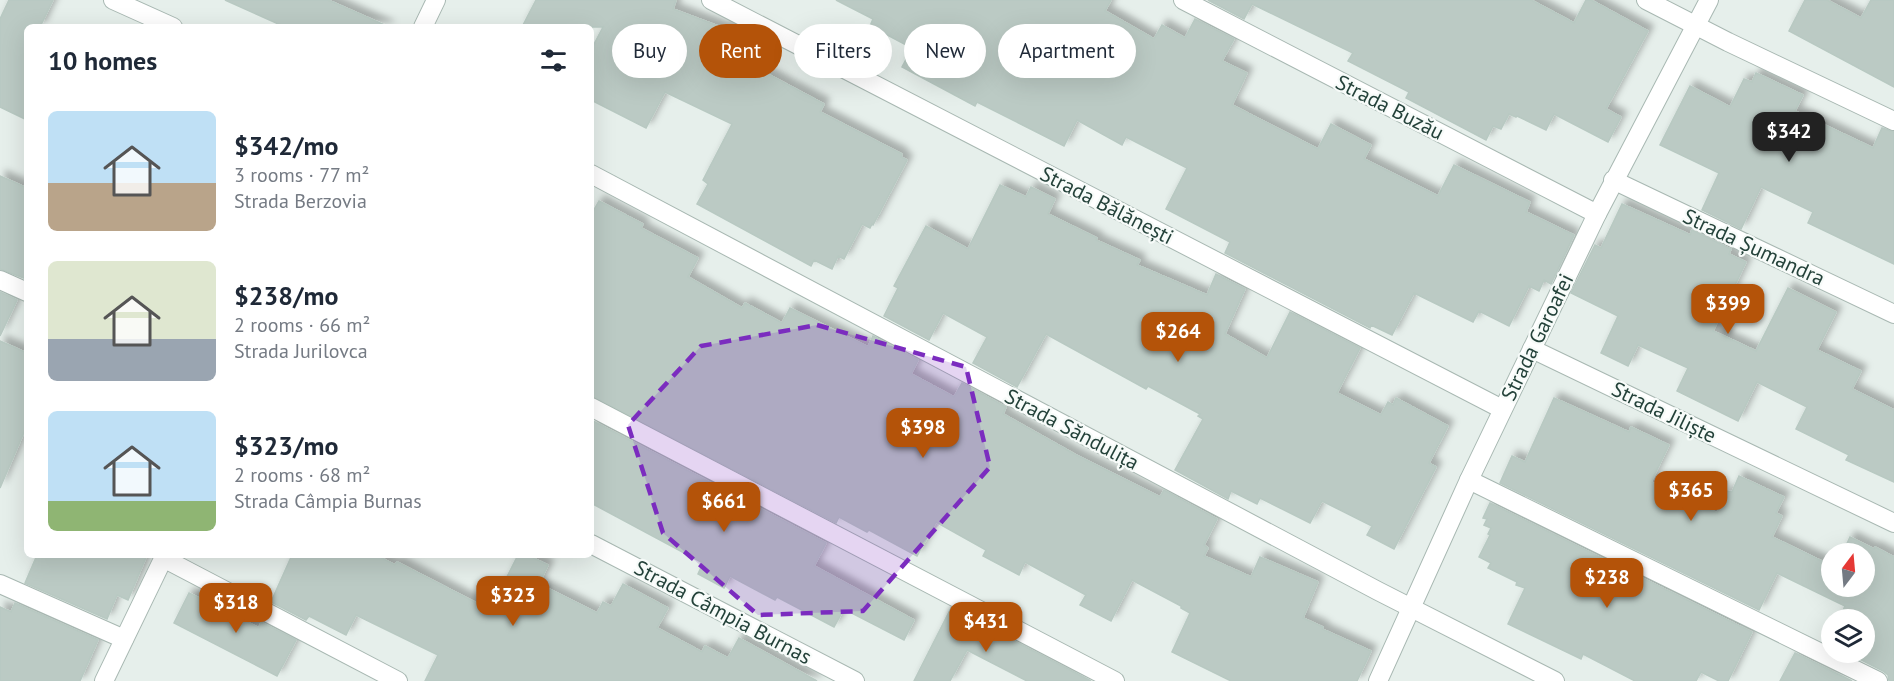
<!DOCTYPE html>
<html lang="en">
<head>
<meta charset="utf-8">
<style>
  body { margin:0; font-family:"PT Sans",sans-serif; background:#f6f6f7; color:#1f2937; height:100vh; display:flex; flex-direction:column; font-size:22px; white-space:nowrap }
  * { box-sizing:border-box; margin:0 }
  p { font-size:20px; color:#747a83 }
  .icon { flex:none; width:33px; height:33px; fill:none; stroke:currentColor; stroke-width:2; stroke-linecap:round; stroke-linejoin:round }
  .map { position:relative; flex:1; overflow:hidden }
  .panel { position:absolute; left:24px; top:24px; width:570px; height:534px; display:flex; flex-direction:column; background:#fff; border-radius:9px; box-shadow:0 6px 24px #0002 }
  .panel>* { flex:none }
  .banner { position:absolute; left:612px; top:24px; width:570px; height:54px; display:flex; gap:12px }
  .needle { width:39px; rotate:16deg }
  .controls { position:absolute; left:1821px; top:543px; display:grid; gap:12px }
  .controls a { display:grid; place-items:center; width:54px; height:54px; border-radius:50%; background:#fff; box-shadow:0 6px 24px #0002; font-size:30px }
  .price { position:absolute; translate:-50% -51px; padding:0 14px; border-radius:12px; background:#b45309; color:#fff; font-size:20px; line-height:39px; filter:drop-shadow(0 2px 3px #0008) }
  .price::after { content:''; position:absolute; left:50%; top:36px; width:18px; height:14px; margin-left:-9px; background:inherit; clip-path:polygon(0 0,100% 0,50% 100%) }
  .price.on { background:#222; color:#fff }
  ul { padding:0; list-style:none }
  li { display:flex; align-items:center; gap:18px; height:150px; padding:0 24px }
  li span { display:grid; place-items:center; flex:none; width:168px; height:120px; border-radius:9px; color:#555 }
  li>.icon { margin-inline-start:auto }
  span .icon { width:72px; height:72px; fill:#fffc; stroke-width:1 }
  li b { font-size:26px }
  h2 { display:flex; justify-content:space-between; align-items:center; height:72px; padding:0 24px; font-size:26px }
  .pill { padding:0 21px; border-radius:27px; background:#fff; box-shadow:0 6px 24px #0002; font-size:21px; line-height:54px }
  .pill.on { background:#b45309; color:#fff }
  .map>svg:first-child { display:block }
  .building { fill:#bbcac4; stroke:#b8c9c2; stroke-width:1.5; filter:url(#shadow) }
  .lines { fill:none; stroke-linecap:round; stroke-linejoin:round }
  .minor-casing { stroke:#a8b8b2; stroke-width:20 }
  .minor { stroke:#fff; stroke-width:18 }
  .marked { fill:#7b2cbf; fill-opacity:0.2; stroke:#7b2cbf; stroke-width:4.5; stroke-dasharray:12 8; stroke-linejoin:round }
  .labels { text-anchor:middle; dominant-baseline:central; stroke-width:4.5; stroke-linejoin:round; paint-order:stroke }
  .street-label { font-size:21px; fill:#24423a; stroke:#f7fbf9 }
</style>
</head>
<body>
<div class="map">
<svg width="1894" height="681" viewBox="0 0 1894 681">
  <defs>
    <filter id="shadow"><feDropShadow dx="5.5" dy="-5.5" stdDeviation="3" flood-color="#0004"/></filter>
  </defs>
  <rect width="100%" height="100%" fill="#e6efeb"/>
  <g class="building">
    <polygon points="9,0 53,0 40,27 27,27 27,120 0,107 0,19"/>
    <polygon points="225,0 328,0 389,27 285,27"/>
    <polygon points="536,0 676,0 673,9 726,29 727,26 772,50 762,71 824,104 820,112 902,154 901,157 907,160 873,225 872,224 870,228 862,224 844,259 838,256 832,269 814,260 811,266 697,204 708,184 703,180 732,124 665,92 646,128 591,100 591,50 603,27 522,27"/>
    <polygon points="836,0 1111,0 1105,11 1154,39 1162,25 1185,38 1195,19 1234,39 1222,61 1247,73 1232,105 1318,149 1331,124 1371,145 1364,159 1438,196 1454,165 1530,202 1526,212 1574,235 1551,284 1544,280 1539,291 1529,286 1509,326 1479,311 1473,322 1414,293 1392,335 1371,325 1370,328 1225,253 1230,242 1166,209 1187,168 1126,137 1122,145 1077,120 1064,146 977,102 975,106 902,67 912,48 870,26 873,19"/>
    <polygon points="1208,0 1531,0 1574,23 1586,0 1591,0 1648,31 1606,109 1621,117 1608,142 1554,114 1546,130 1517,116 1516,117 1509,114 1501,129 1493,126 1486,140 1406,98 1409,92 1348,61 1353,53 1252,4 1244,19"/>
    <polygon points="1805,0 1827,0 1861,18 1871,0 1894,0 1894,87 1789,31"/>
    <polygon points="1756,73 1803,95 1795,111 1873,148 1882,128 1894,132 1894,264 1808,223 1813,212 1761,187 1741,229 1702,210 1719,173 1660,145 1690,86 1730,107 1744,79 1752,82"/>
    <polygon points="0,176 27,188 26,279 0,269"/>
    <polygon points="1000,185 1026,197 1031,187 1055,199 1048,214 1097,238 1096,240 1140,260 1137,265 1207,295 1216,274 1245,289 1225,334 1267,358 1290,312 1360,348 1337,393 1381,415 1388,402 1393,405 1396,398 1448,426 1429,463 1436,467 1394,549 1367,535 1372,526 1322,501 1310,523 1260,498 1257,504 1231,491 1228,499 1175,470 1203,419 1198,416 1200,414 1148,386 1146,389 1046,334 1017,387 973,363 987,337 943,313 929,340 884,316 898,288 894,286 926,226 968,249"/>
    <polygon points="599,201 643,224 641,228 698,258 688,277 742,308 745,303 782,323 790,308 868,347 873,336 918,360 911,374 954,397 962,383 1006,407 1003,414 1076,455 1160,497 1164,490 1217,519 1204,545 1208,548 1204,556 1251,577 1260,557 1318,582 1303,618 1323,627 1322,629 1371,651 1357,681 1231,681 1172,652 1190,613 1181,608 1181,606 1132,580 1111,621 1080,605 1086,595 1025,562 1019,575 983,556 986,550 936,522 917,556 869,530 867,532 839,517 836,523 591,396 591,215"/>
    <polygon points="1622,204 1686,233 1690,235 1692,230 1731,249 1729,254 1746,262 1713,331 1756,351 1788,288 1836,312 1817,350 1861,371 1852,389 1894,410 1894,482 1846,460 1849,455 1796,429 1807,407 1757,382 1738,421 1677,391 1688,368 1638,345 1628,366 1601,353 1618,316 1571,293 1595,245 1601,248"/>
    <polygon points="0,292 17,300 0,336"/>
    <polygon points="0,341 27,353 27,425 0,488"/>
    <polygon points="1554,398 1629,432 1631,427 1669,445 1651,482 1717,513 1727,491 1732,492 1739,476 1784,497 1776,513 1782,516 1772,537 1832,566 1832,586 1864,586 1864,554 1842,554 1850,537 1874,549 1875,547 1894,557 1894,681 1889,681 1888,675 1883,671 1846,652 1864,652 1864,620 1838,620 1845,606 1777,573 1759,610 1500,483 1512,456 1525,462"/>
    <polygon points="591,420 826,543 814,566 914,620 904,640 844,609 834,627 777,597 775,600 730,576 724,588 698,574 703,563 591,503"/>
    <polygon points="1490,503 1752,632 1728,681 1719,681 1701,672 1696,681 1635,681 1583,654 1581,659 1508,624 1525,588 1516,585 1517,582 1488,568 1491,563 1479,557 1490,535 1488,534 1491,528 1484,525 1487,519 1483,518"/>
    <polygon points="37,555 147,555 128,600 117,595 107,619 25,583"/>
    <polygon points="292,555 376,555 395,565 397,562 490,610 518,555 527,555 548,565 539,584 597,613 603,602 611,606 623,584 668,608 657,628 702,652 705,646 728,658 739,638 817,681 425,681 438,655 356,615 346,635 309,616 306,620 271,602"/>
    <polygon points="189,593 259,628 261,622 296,640 277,676 174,623"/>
    <polygon points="15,603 98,640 80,681 0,681 0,607 11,612"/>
    <polygon points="951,608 1091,681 1027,681 967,650 950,681 914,681"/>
    <polygon points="1795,653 1852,681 1780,681"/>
  </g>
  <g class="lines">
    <g class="minor-casing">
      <g id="minor">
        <polyline points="113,0 173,27"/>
        <polyline points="711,0 1502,409"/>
        <polyline points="1183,0 1597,214"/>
        <polyline points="1646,0 1728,42 1894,121"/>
        <polyline points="423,27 436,0"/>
        <polyline points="591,174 1378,591 1555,681"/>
        <polyline points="1613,180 1894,314"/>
        <polyline points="0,280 27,292"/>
        <polyline points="1532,349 1894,523"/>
        <polyline points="591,407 1115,681"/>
        <polyline points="1469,480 1878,681"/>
        <polyline points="591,544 855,681"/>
        <polyline points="163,558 398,681"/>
        <polyline points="0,584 124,639"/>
        <polyline points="104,681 165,555"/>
        <polyline points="1378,681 1469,480 1597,214 1709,0"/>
      </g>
    </g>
    <use href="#minor" class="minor"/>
  </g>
  <path class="marked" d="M817,325l149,42 24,100 -127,144 -105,4 -95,-82 -35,-108 73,-79z"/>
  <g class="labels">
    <g class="street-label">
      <text transform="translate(1390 107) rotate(27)">Strada Buzău</text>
      <text transform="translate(1107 205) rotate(27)">Strada Bălănești</text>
      <text transform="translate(1754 247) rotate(25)">Strada Șumandra</text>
      <text transform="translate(1537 337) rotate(-64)">Strada Garoafei</text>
      <text transform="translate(1664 412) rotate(26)">Strada Jiliște</text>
      <text transform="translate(1072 429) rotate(28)">Strada Săndulița</text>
      <text transform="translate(723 612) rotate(28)">Strada Câmpia Burnas</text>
    </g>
  </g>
</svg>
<div class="controls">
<a><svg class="needle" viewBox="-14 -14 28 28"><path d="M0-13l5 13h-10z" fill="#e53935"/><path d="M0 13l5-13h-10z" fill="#747a83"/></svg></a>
<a><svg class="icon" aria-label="layers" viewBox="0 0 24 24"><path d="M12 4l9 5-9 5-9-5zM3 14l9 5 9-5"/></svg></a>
</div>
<b class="price on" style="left:1789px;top:163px">$342</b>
<b class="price" style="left:1728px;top:335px">$399</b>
<b class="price" style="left:1178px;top:363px">$264</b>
<b class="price" style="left:923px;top:459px">$398</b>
<b class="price" style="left:1691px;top:522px">$365</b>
<b class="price" style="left:724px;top:533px">$661</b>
<b class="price" style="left:1607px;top:609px">$238</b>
<b class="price" style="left:513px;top:627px">$323</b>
<b class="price" style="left:236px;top:634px">$318</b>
<b class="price" style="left:986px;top:653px">$431</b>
<div class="banner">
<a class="pill">Buy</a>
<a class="pill on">Rent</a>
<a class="pill">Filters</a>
<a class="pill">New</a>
<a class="pill">Apartment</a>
</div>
<section class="panel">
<h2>10 homes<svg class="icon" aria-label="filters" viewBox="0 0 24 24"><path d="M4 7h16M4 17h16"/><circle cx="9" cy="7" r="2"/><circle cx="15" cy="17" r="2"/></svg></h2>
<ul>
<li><span style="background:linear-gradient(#bfe0f5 60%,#b9a48a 0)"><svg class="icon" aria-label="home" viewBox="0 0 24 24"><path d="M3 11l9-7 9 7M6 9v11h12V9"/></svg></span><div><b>$342/mo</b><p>3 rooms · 77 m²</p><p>Strada Berzovia</p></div></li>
<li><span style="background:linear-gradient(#dfe7d0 65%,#9aa5b1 0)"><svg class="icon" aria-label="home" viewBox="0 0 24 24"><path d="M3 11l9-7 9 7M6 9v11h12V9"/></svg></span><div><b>$238/mo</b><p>2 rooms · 66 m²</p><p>Strada Jurilovca</p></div></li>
<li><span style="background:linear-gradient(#bfe0f5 75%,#8fb573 0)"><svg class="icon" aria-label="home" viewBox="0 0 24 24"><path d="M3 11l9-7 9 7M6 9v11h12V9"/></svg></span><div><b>$323/mo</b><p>2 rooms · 68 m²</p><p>Strada Câmpia Burnas</p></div></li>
</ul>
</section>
</div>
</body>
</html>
